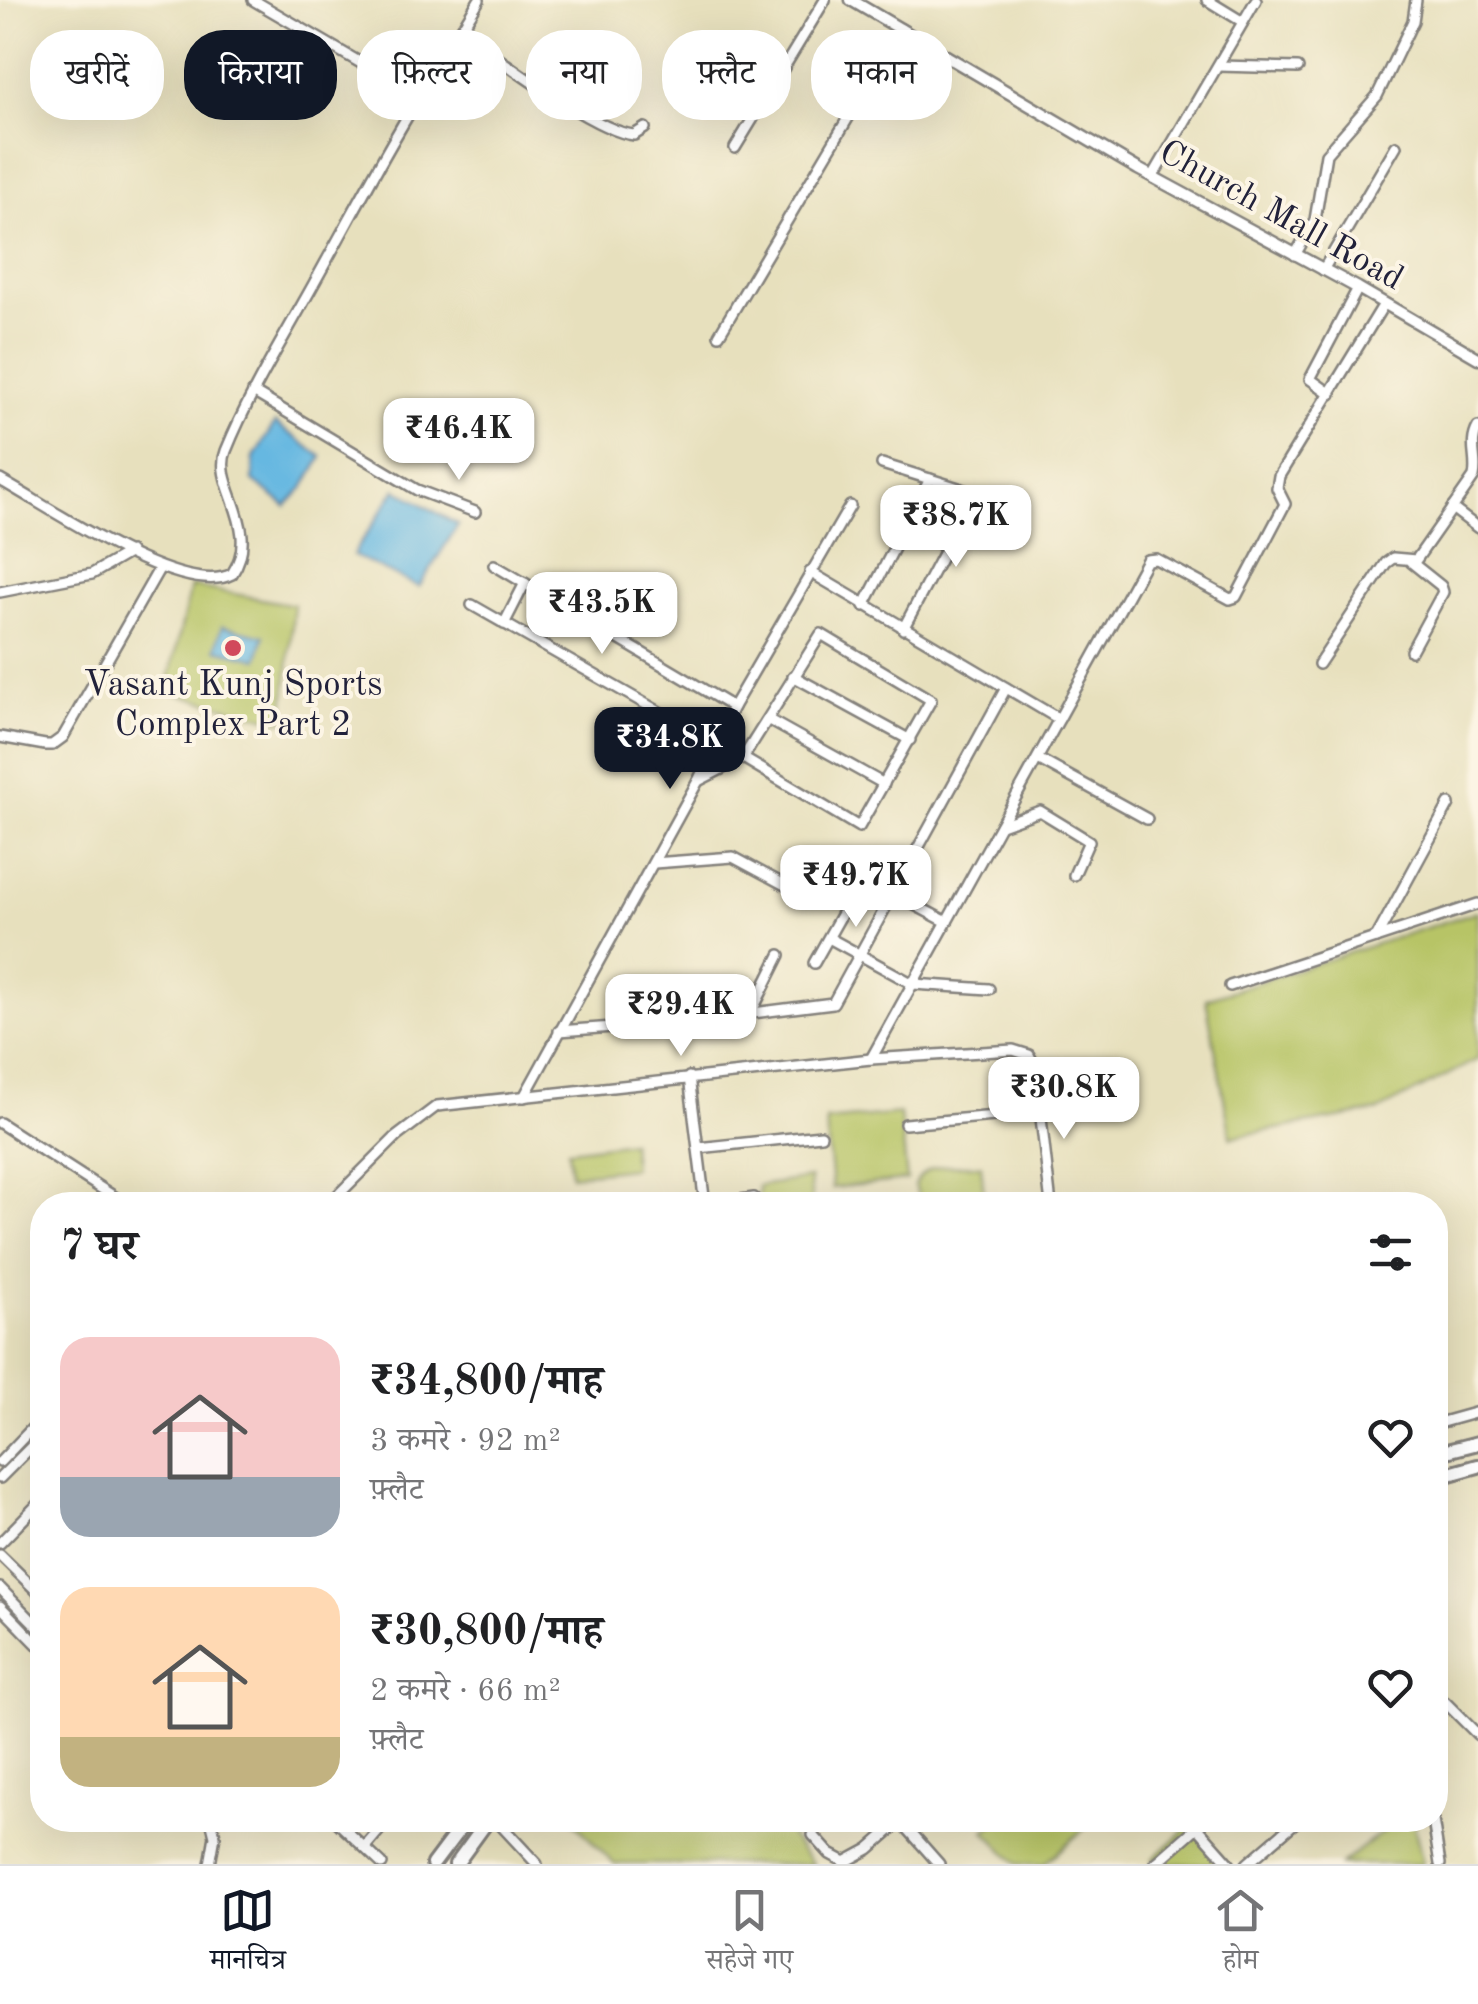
<!DOCTYPE html>
<html lang="hi">
<head>
<meta charset="utf-8">
<style>
  body { margin:0; font-family:"Old Standard TT","Noto Serif Devanagari",serif; background:#f6f6f6; color:#202124; height:100vh; display:flex; flex-direction:column; font-size:38px; white-space:nowrap }
  * { box-sizing:border-box; margin:0 }
  p { font-size:32px; color:#757577 }
  .icon { flex:none; width:55px; height:55px; fill:none; stroke:currentColor; stroke-width:2; stroke-linecap:round; stroke-linejoin:round }
  .map { position:relative; flex:1; overflow:hidden }
  .side { position:absolute; left:30px; top:1192px; width:1418px; height:640px; display:flex; flex-direction:column; background:#fff; border-radius:40px; box-shadow:0 10px 40px #0002 }
  .side>* { flex:none }
  .guide { position:absolute; left:30px; top:30px; width:1420px; height:90px; display:flex; gap:20px }
  .price { position:absolute; translate:-50% -85px; padding:0 22px; border-radius:20px; background:#fff; color:#222; font-size:32px; line-height:65px; filter:drop-shadow(0 2px 5px #0008) }
  .price::after { content:''; position:absolute; left:50%; top:60px; width:30px; height:22px; margin-left:-15px; background:inherit; clip-path:polygon(0 0,100% 0,50% 100%) }
  .price.current { background:#111827; color:#fff }
  ul { padding:0; list-style:none }
  li { display:flex; align-items:center; gap:30px; height:250px; padding:0 30px }
  li span { display:grid; place-items:center; flex:none; width:280px; height:200px; border-radius:30px; color:#555 }
  li>.icon { margin-inline-start:auto }
  span .icon { width:120px; height:120px; fill:#fffc; stroke-width:1 }
  li b { font-size:42px }
  h2 { display:flex; justify-content:space-between; align-items:center; height:120px; padding:0 30px; font-size:42px }
  .chip { padding:0 35px; border-radius:40px; background:#fff; box-shadow:0 10px 40px #0002; font-size:35px; line-height:90px }
  .chip.current { background:#111827; color:#fff }
  .dock { display:flex; justify-content:space-around; align-items:center; height:140px; border-top:2px solid #e0e0e0; background:#fff; font-size:28px; color:#757577 }
  .dock a { display:grid; justify-items:center; gap:5px }
  .dock .current { color:#111827 }
  .map>svg:first-child { display:block }
  .green { fill:#b7c466; stroke:#6c7350; stroke-width:2.5 }
  .water { fill:#66b8e1; stroke:#446d8e; stroke-width:2.5 }
  .lines { fill:none; stroke-linecap:round; stroke-linejoin:round }
  .minor-casing { stroke:#84817c; stroke-width:14 }
  .tertiary-casing { stroke:#84817c; stroke-width:15 }
  .primary-casing { stroke:#84817c; stroke-width:18 }
  .minor { stroke:#fff; stroke-width:9 }
  .tertiary { stroke:#fff; stroke-width:10 }
  .primary { stroke:#fff; stroke-width:12 }
  .poi-dot { fill:#d1495b; stroke:#fcf5e5; stroke-width:4 }
  .labels { text-anchor:middle; dominant-baseline:central; stroke-width:8; stroke-linejoin:round; paint-order:stroke }
  .street-label { font-size:35px; fill:#22223b; stroke:#fcf5e5 }
  .poi-label { font-size:35px; fill:#22223b; stroke:#fcf5e5 }
</style>
</head>
<body>
<div class="map">
<svg width="1478" height="1864" viewBox="0 0 1478 1864">
  <rect width="100%" height="100%" fill="#fcf5e5"/>
  <filter id="ink" filterUnits="userSpaceOnUse"><feTurbulence type="fractalNoise" baseFrequency=".01" numOctaves="2"/><feDisplacementMap in="SourceGraphic" scale="20" xChannelSelector="R" yChannelSelector="G"/><feConvolveMatrix kernelMatrix="1 2 1 2 8 2 1 2 1" color-interpolation-filters="sRGB"/></filter>
  <filter id="wash" filterUnits="userSpaceOnUse"><feTurbulence type="fractalNoise" baseFrequency=".0048" numOctaves="4" result="noise"/><feDisplacementMap in="SourceGraphic" scale="40" xChannelSelector="R" yChannelSelector="G"/><feGaussianBlur stdDeviation="2.25" result="paint"/><feColorMatrix in="noise" values="0 0 0 0 0 0 0 0 0 0 0 0 0 0 0 0 0 1.4 0 .05"/><feComposite in="paint" operator="in"/></filter>
  <g filter="url(#wash)">
    <rect width="100%" height="100%" fill="#e7e0bd"/>
    <g class="green">
      <polygon points="191,586 294,605 283,722 166,691"/>
      <polygon points="1478,911 1478,1059 1378,1111 1231,1137 1206,999"/>
      <polygon points="900,1114 907,1180 832,1188 826,1121"/>
      <polygon points="631,1142 633,1168 571,1175 568,1150"/>
      <path d="M981,1165l3,29 -63,8 -7,-17c13,-25 42,-19 67,-20z"/>
      <polygon points="810,1178 812,1205 759,1205 758,1186"/>
      <polygon points="572,1820 807,1820 790,1836 813,1864 614,1864"/>
      <polygon points="997,1820 1094,1820 1044,1864 1017,1864 985,1831"/>
      <polygon points="1398,1820 1413,1820 1423,1864 1341,1864"/>
      <polygon points="1191,1825 1226,1864 1158,1864 1153,1859"/>
    </g>
    <g class="water">
      <polygon points="275,423 322,457 305,486 286,506 253,481 254,457"/>
      <polygon points="396,489 458,525 419,587 353,555"/>
      <polygon points="222,626 264,636 258,659 216,649"/>
    </g>
  </g>
  <g filter="url(#ink)">
    <g class="lines">
      <g class="minor-casing">
        <g id="minor">
          <polyline points="253,0 419,97"/>
          <polyline points="1207,0 1243,22"/>
          <path d="M461,32c36,25 134,100 173,103l11,-7"/>
          <polyline points="1218,66 1298,68"/>
          <polyline points="735,148 825,0"/>
          <polyline points="1153,176 1256,0"/>
          <polyline points="1295,255 1315,220 1326,154 1377,96 1413,21 1416,0"/>
          <polyline points="1323,270 1396,146"/>
          <polyline points="719,335 901,29"/>
          <polyline points="253,392 417,490 475,512"/>
          <polyline points="1331,394 1310,379 1358,288"/>
          <polyline points="882,464 1000,501"/>
          <path d="M0,480c48,26 182,120 232,94 31,-47 -20,-89 -6,-123 21,-52 50,-100 77,-148 39,-69 75,-139 116,-206 19,-33 41,-64 60,-97"/>
          <polyline points="1452,508 1478,528"/>
          <polyline points="1411,562 1441,586 1443,592 1411,651"/>
          <polyline points="494,565 733,707"/>
          <polyline points="810,572 1059,719"/>
          <polyline points="0,592 92,574 130,552"/>
          <polyline points="472,605 714,743"/>
          <polyline points="864,606 930,479"/>
          <polyline points="504,624 525,583"/>
          <polyline points="903,629 975,493"/>
          <path d="M1319,664l67,-101 7,-5 23,2 58,-83c4,-19 -6,-32 4,-50"/>
          <polyline points="793,676 910,740"/>
          <polyline points="769,720 884,784"/>
          <polyline points="0,737 45,745 52,745 63,737 159,569"/>
          <polyline points="1038,759 1147,819"/>
          <polyline points="698,781 743,758 821,634 931,700 859,827 743,758"/>
          <polyline points="1001,825 1040,811 1089,841 1074,875"/>
          <polyline points="654,863 733,857 796,891"/>
          <polyline points="894,894 947,922"/>
          <polyline points="829,938 913,984 989,989"/>
          <polyline points="1376,938 1449,804"/>
          <polyline points="814,963 863,876"/>
          <polyline points="1230,986 1478,904"/>
          <polyline points="751,1013 780,955"/>
          <polyline points="681,1022 697,989"/>
          <polyline points="559,1031 681,1022 833,1003 1006,688"/>
          <polyline points="871,1059 1147,560 1156,559 1230,599 1236,597 1285,504 1277,488 1279,476 1384,304"/>
          <polyline points="689,1077 705,1205"/>
          <polyline points="524,1097 698,781 733,707 850,506"/>
          <polyline points="0,1123 127,1205"/>
          <polyline points="905,1124 1041,1112"/>
          <polyline points="698,1148 821,1135"/>
          <polyline points="328,1205 396,1137 437,1106 871,1059 1013,1050 1029,1055 1035,1066 1051,1205"/>
          <polyline points="706,1205 754,1198"/>
          <polyline points="1435,1424 1478,1412"/>
          <polyline points="0,1462 42,1418"/>
          <polyline points="0,1478 42,1436"/>
          <polyline points="0,1543 42,1500"/>
          <polyline points="0,1555 42,1596"/>
          <polyline points="0,1588 42,1631"/>
          <polyline points="0,1606 42,1649"/>
          <polyline points="1435,1697 1445,1702 1478,1735"/>
          <polyline points="335,1820 382,1864"/>
          <polyline points="496,1820 537,1864"/>
          <polyline points="1191,1820 1230,1864"/>
          <polyline points="1433,1820 1440,1864"/>
          <polyline points="901,1821 939,1864"/>
          <polyline points="813,1835 830,1854 845,1862 869,1849 902,1820"/>
          <polyline points="365,1847 388,1820"/>
          <polyline points="210,1864 215,1836 211,1820"/>
          <polyline points="1155,1864 1197,1827"/>
          <polyline points="1247,1864 1298,1820"/>
        </g>
      </g>
      <g class="tertiary-casing">
        <polyline id="tertiary" points="851,0 1138,169 1358,288 1478,358"/>
      </g>
      <g class="primary-casing">
        <g id="primary">
          <polyline points="1435,1454 1478,1443"/>
          <polyline points="1435,1478 1478,1466"/>
          <polyline points="433,1864 466,1820"/>
          <polyline points="456,1864 488,1820"/>
        </g>
      </g>
      <use href="#minor" class="minor"/>
      <use href="#tertiary" class="tertiary"/>
      <use href="#primary" class="primary"/>
    </g>
  </g>
  <circle class="poi-dot" cx="233" cy="648" r="10"/>
  <g class="labels">
    <g class="street-label">
      <text transform="translate(1281 216) rotate(29)">Church Mall Road</text>
    </g>
    <g class="poi-label">
      <text x="233" y="685">Vasant Kunj Sports<tspan x="233" dy="40">Complex Part 2</tspan></text>
    </g>
  </g>
</svg>
<b class="price" style="left:459px;top:483px">₹46.4K</b>
<b class="price" style="left:956px;top:570px">₹38.7K</b>
<b class="price" style="left:602px;top:657px">₹43.5K</b>
<b class="price current" style="left:670px;top:792px">₹34.8K</b>
<b class="price" style="left:856px;top:930px">₹49.7K</b>
<b class="price" style="left:681px;top:1059px">₹29.4K</b>
<b class="price" style="left:1064px;top:1142px">₹30.8K</b>
<div class="guide">
<a class="chip">खरीदें</a>
<a class="chip current">किराया</a>
<a class="chip">फ़िल्टर</a>
<a class="chip">नया</a>
<a class="chip">फ़्लैट</a>
<a class="chip">मकान</a>
</div>
<section class="side">
<h2>7 घर<svg class="icon" aria-label="filters" viewBox="0 0 24 24"><path d="M4 7h16M4 17h16"/><circle cx="9" cy="7" r="2"/><circle cx="15" cy="17" r="2"/></svg></h2>
<ul>
<li><span style="background:linear-gradient(#f6c9c9 70%,#9aa5b1 0)"><svg class="icon" aria-label="home" viewBox="0 0 24 24"><path d="M3 11l9-7 9 7M6 9v11h12V9"/></svg></span><div><b>₹34,800/माह</b><p>3 कमरे · 92 m²</p><p>फ़्लैट</p></div><svg class="icon" aria-label="heart" viewBox="0 0 24 24"><path d="M12 20l-8-8c-3-5 5-10 8-4 3-6 11-1 8 4z"/></svg></li>
<li><span style="background:linear-gradient(#ffd9b3 75%,#c2b280 0)"><svg class="icon" aria-label="home" viewBox="0 0 24 24"><path d="M3 11l9-7 9 7M6 9v11h12V9"/></svg></span><div><b>₹30,800/माह</b><p>2 कमरे · 66 m²</p><p>फ़्लैट</p></div><svg class="icon" aria-label="heart" viewBox="0 0 24 24"><path d="M12 20l-8-8c-3-5 5-10 8-4 3-6 11-1 8 4z"/></svg></li>
</ul>
</section>
</div>
<nav class="dock">
<a class="current"><svg class="icon" aria-label="map" viewBox="0 0 24 24"><path d="M3 6l6-2 6 2 6-2v14l-6 2-6-2-6 2zM9 4v14M15 6v14"/></svg>मानचित्र</a>
<a><svg class="icon" aria-label="saved" viewBox="0 0 24 24"><path d="M7 4h10v16l-5-4-5 4z"/></svg>सहेजे गए</a>
<a><svg class="icon" aria-label="home" viewBox="0 0 24 24"><path d="M3 11l9-7 9 7M6 9v11h12V9"/></svg>होम</a>
</nav>
</body>
</html>
